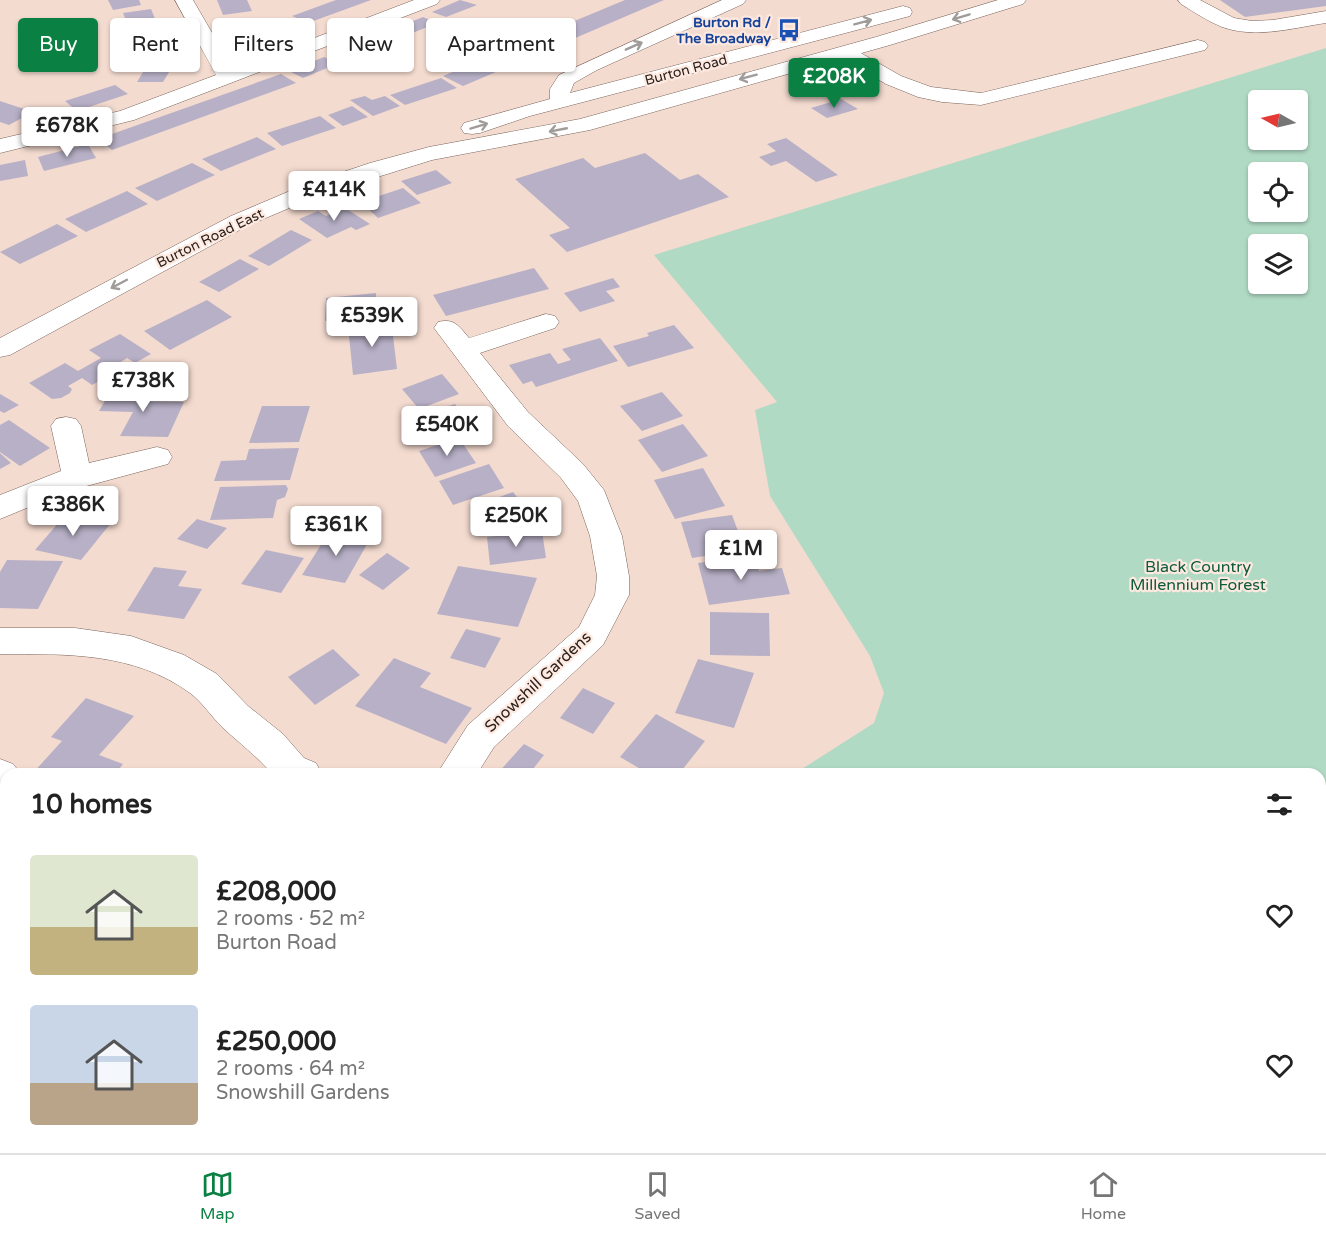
<!DOCTYPE html>
<html lang="en">
<head>
<meta charset="utf-8">
<style>
  body { margin:0; font-family:"Varela Round",sans-serif; background:#f6f6f6; color:#222; height:100vh; display:flex; flex-direction:column; font-size:22px; white-space:nowrap }
  * { box-sizing:border-box; margin:0 }
  p { font-size:20px; color:#767676 }
  .icon { flex:none; width:33px; height:33px; fill:none; stroke:currentColor; stroke-width:2; stroke-linecap:round; stroke-linejoin:round }
  .map { position:relative; flex:1; overflow:hidden }
  .details { position:absolute; left:0px; top:768px; width:1326px; height:386px; display:flex; flex-direction:column; background:#fff; border-radius:18px 18px 0 0; box-shadow:0 2px 4px #0004 }
  .details>* { flex:none }
  .top-card { position:absolute; left:18px; top:18px; width:600px; height:54px; display:flex; gap:12px }
  .needle { width:39px; rotate:278deg }
  .buttons { position:absolute; left:1248px; top:90px; display:grid; gap:12px }
  .buttons a { display:grid; place-items:center; width:60px; height:60px; border-radius:6px; background:#fff; box-shadow:0 2px 4px #0004; font-size:30px }
  .price { position:absolute; translate:-50% -51px; padding:0 14px; border-radius:6px; background:#fff; color:#222; font-size:20px; line-height:39px; filter:drop-shadow(0 2px 3px #0008) }
  .price::after { content:''; position:absolute; left:50%; top:36px; width:18px; height:14px; margin-left:-9px; background:inherit; clip-path:polygon(0 0,100% 0,50% 100%) }
  .price.current { background:#0b8043; color:#fff }
  ul { padding:0; list-style:none }
  li { display:flex; align-items:center; gap:18px; height:150px; padding:0 30px }
  li span { display:grid; place-items:center; flex:none; width:168px; height:120px; border-radius:6px; color:#555 }
  li>.icon { margin-inline-start:auto }
  span .icon { width:72px; height:72px; fill:#fffc; stroke-width:1 }
  li b { font-size:26px }
  h2 { display:flex; justify-content:space-between; align-items:center; height:72px; padding:0 30px; font-size:26px }
  .chip { padding:0 21px; border-radius:6px; background:#fff; box-shadow:0 2px 4px #0004; font-size:21px; line-height:54px }
  .chip.current { background:#0b8043; color:#fff }
  .tabs { display:flex; justify-content:space-around; align-items:center; height:84px; border-top:2px solid #e0e0e0; background:#fff; font-size:16px; color:#767676 }
  .tabs a { display:grid; justify-items:center; gap:3px }
  .tabs .current { color:#0b8043 }
  .map>svg:first-child { display:block }
  .green { fill:#b1dac4; fill-rule:evenodd }
  .building { fill:#b7b0c6 }
  .lines { fill:none; stroke-linecap:round; stroke-linejoin:round }
  .minor-casing { stroke:#79645a; stroke-width:1 }
  .major-casing { stroke:#79645a; stroke-width:1 }
  .minor { fill:#fff; fill-rule:evenodd }
  .major { fill:#fff; fill-rule:evenodd }
  .oneway { stroke:#a09c9a }
  .labels { text-anchor:middle; dominant-baseline:central; stroke-width:4.5; stroke-linejoin:round; paint-order:stroke }
  .far-transit-label { font-size:14px; font-weight:bold; fill:#164399; stroke:#fee9e0; text-anchor:end }
  .far-street-label { font-size:14px; fill:#2b221e; stroke:#fee9e0 }
  .park-label { font-size:16px; fill:#0d5b3c; stroke:#fee9e0 }
  .street-label { font-size:16px; fill:#2b221e; stroke:#fee9e0 }
</style>
</head>
<body>
<div class="map">
<svg width="1326" height="1153" viewBox="0 0 1326 1153">
  <rect width="100%" height="100%" fill="#f4dbd0"/>
  <g class="green">
    <path d="M1326,48v958l-6,-3v-229h-526l80,-51 10,-30 -14,-37 -100,-160 -15,-86 22,-8 -123,-147zM1258,100h40v40h-40zM1258,172h40v40h-40zM1298,244v40h-40v-40z"/>
    <polygon points="6,1003 6,1148 318,1148 312,1153 0,1153 0,1006"/>
  </g>
  <g class="building">
    <polygon points="108,0 139,0 141,5 113,10"/>
    <polygon points="217,0 247,0 252,11 223,15"/>
    <polygon points="336,0 371,0 308,23 292,16"/>
    <polygon points="460,0 477,5 446,17 432,12"/>
    <polygon points="625,0 664,0 463,86 443,76"/>
    <polygon points="1220,0 1326,0 1326,6 1245,17"/>
    <polygon points="151,9 158,26 130,30 123,13"/>
    <polygon points="423,17 437,23 405,36 391,30"/>
    <polygon points="252,25 281,29 266,40 237,35"/>
    <polygon points="163,31 172,50 141,56 133,36"/>
    <polygon points="376,35 391,41 357,55 343,49"/>
    <polygon points="324,57 339,63 303,78 289,71"/>
    <polygon points="148,64 174,64 163,82 137,82"/>
    <polygon points="281,74 296,83 112,150 98,139"/>
    <polygon points="441,78 457,88 405,105 390,95"/>
    <polygon points="115,85 128,94 77,111 65,101"/>
    <polygon points="365,96 372,100 385,96 400,106 373,116 350,100"/>
    <polygon points="841,99 858,109 827,118 811,108"/>
    <polygon points="0,101 33,112 9,125 0,122"/>
    <polygon points="352,106 368,117 343,126 328,115"/>
    <polygon points="320,116 336,128 282,146 267,133"/>
    <polygon points="257,137 276,149 221,171 202,159"/>
    <polygon points="786,138 838,175 816,182 786,161 771,166 759,157 776,151 767,144"/>
    <polygon points="88,144 96,158 44,171 38,157"/>
    <polygon points="645,153 680,180 698,174 729,197 567,252 549,235 570,228 515,179 583,158 595,168"/>
    <polygon points="25,160 28,176 0,181 0,165"/>
    <polygon points="192,163 215,175 157,201 135,188"/>
    <polygon points="436,170 452,183 417,195 401,181"/>
    <polygon points="403,188 421,203 378,218 361,202"/>
    <polygon points="127,191 148,204 86,232 65,219"/>
    <polygon points="345,208 370,224 356,230 351,227 327,238 299,219 318,211 326,216"/>
    <polygon points="57,224 78,236 20,264 0,252"/>
    <polygon points="291,230 312,240 269,266 248,256"/>
    <polygon points="240,259 259,269 219,292 199,282"/>
    <polygon points="534,268 549,289 446,316 433,295"/>
    <polygon points="613,278 620,287 606,291 615,301 580,312 564,293"/>
    <polygon points="376,293 377,316 325,321 326,298"/>
    <polygon points="207,300 232,317 170,350 144,331"/>
    <polygon points="391,320 397,369 353,375 348,326"/>
    <polygon points="674,325 694,348 628,367 613,346 649,336 647,333"/>
    <polygon points="120,334 151,354 135,363 127,358 119,363 125,367 92,385 82,378 68,386 72,389 70,393 61,398 52,399 29,383 65,363 78,371 101,358 89,350"/>
    <polygon points="600,338 618,361 536,387 532,381 523,384 509,365 550,353 558,364 571,360 562,349"/>
    <polygon points="442,374 459,394 419,409 402,389"/>
    <polygon points="112,389 145,390 139,401 184,402 168,437 120,436 133,412 99,411"/>
    <polygon points="662,392 683,416 642,431 620,406"/>
    <polygon points="0,394 19,405 4,413 0,411"/>
    <polygon points="455,404 469,425 427,439 414,417"/>
    <polygon points="262,406 310,406 299,442 249,443"/>
    <polygon points="9,420 50,448 20,466 0,452 0,425"/>
    <polygon points="683,424 708,456 662,472 638,440"/>
    <polygon points="459,438 476,463 435,477 419,451"/>
    <polygon points="299,448 290,480 214,481 221,461 246,460 249,449"/>
    <polygon points="0,453 11,463 0,469"/>
    <polygon points="489,464 504,488 453,505 439,481"/>
    <polygon points="703,468 725,506 675,519 654,480"/>
    <polygon points="286,485 288,489 285,497 277,500 273,518 210,520 220,487"/>
    <polygon points="513,492 532,516 487,534 470,508"/>
    <polygon points="66,514 111,523 81,560 35,550"/>
    <polygon points="732,515 745,550 692,558 681,522"/>
    <polygon points="197,519 227,528 207,549 177,539"/>
    <polygon points="542,531 546,558 490,565 487,537"/>
    <polygon points="329,532 370,539 345,583 302,575"/>
    <polygon points="266,550 304,558 281,593 241,584"/>
    <polygon points="387,553 410,568 383,590 359,575"/>
    <polygon points="754,556 759,571 782,568 790,594 709,605 698,563"/>
    <polygon points="7,560 63,561 38,609 0,608 0,572"/>
    <polygon points="458,566 537,578 518,627 437,614"/>
    <polygon points="154,567 187,571 178,586 202,589 184,619 127,611"/>
    <polygon points="710,612 769,613 770,656 710,655"/>
    <polygon points="466,629 501,638 485,668 450,658"/>
    <polygon points="333,649 360,675 315,705 288,677"/>
    <polygon points="394,658 431,673 420,687 472,708 446,744 355,706"/>
    <polygon points="698,659 754,673 734,728 675,713"/>
    <polygon points="583,688 615,703 593,734 560,718"/>
    <polygon points="86,698 134,716 99,755 123,764 115,774 32,774 62,741 51,737"/>
    <polygon points="656,714 705,741 679,774 649,774 620,757"/>
    <polygon points="524,744 544,755 529,774 497,774"/>
    <polygon points="1320,1087 1326,1090 1326,1153 1309,1153 1296,1148 1320,1148"/>
    <polygon points="382,1148 393,1148 406,1153 379,1153"/>
  </g>
  <g class="lines">
    <g class="minor-casing">
      <g id="minor">
        <polygon points="175,0 193,0 233,69 414,0 440,0 437,4 134,120 0,153 0,139 120,111 216,75"/>
        <path d="M1178,0h22l34,18 18,3 21,-1 53,-9v12c-34,5 -70,16 -104,4 -15,-6 -28,-15 -41,-23z"/>
        <polygon points="1198,40 1205,42 1208,46 1205,50 981,105 942,102 918,97 886,84 838,56 835,52 838,48 852,48 901,76 931,87 981,93"/>
        <path d="M546,314l9,2 4,6 -4,6 -75,25 48,59 55,52 21,26 18,46 7,40v19l-26,50 -109,102 -17,27h-40l31,-49 111,-98 16,-32 2,-19 -7,-40 -12,-35 -17,-23 -53,-52 -74,-98 4,-6c16,-4 21,4 31,16z"/>
        <polygon points="66,417 76,419 81,426 89,463 157,447 168,450 172,457 168,464 68,491 0,519 0,495 61,471 51,426 56,419"/>
        <path d="M0,628h75l56,8 53,19 33,19 31,32 35,28 21,24 12,5 6,11h-50c-15,-18 -33,-31 -50,-47 -11,-11 -20,-25 -32,-34 -56,-41 -124,-39 -190,-39z"/>
        <polygon points="0,759 13,764 21,774 6,774 6,798 0,796"/>
        <rect x="514" y="1148" width="48" height="5"/>
        <polygon points="873,1148 956,1148 954,1153 871,1153"/>
        <polygon points="1005,1148 1094,1148 1096,1153 1007,1153"/>
      </g>
    </g>
    <g class="major-casing">
      <g id="major">
        <polygon points="722,0 746,0 743,4 597,70 574,83 570,93 903,6 910,8 912,12 910,16 530,116 480,133 472,134 464,133 461,128 464,123 550,99 550,89 559,75"/>
        <polygon points="998,0 1026,0 1023,4 890,45 590,130 432,160 320,195 247,226 10,355 0,357 0,338 231,216 304,185 370,163 429,147 580,119 876,37"/>
      </g>
    </g>
    <use href="#minor" class="minor"/>
    <use href="#major" class="major"/>
  </g>
  <defs><path id="oneway-shaft" d="M-6 0H5M1.5-3L5.5 0L1.5 3" fill="none" stroke-width="1.6" stroke-linecap="round" stroke-linejoin="round" transform="scale(1.5)"/></defs>
  <g class="oneway">
    <use href="#oneway-shaft" transform="translate(961 17) rotate(163)"/>
    <use href="#oneway-shaft" transform="translate(863 22) rotate(-15)"/>
    <use href="#oneway-shaft" transform="translate(634 46) rotate(-24)"/>
    <use href="#oneway-shaft" transform="translate(748 77) rotate(165)"/>
    <use href="#oneway-shaft" transform="translate(479 126) rotate(-17)"/>
    <use href="#oneway-shaft" transform="translate(558 130) rotate(169)"/>
    <use href="#oneway-shaft" transform="translate(119 284) rotate(152)"/>
  </g>
  <defs>
    <g id="bus-bare" transform="scale(1.8)"><path d="M-5-6H5V4H4V6H2V4H-2V6H-4V4H-5ZM-3.5-4V0h7V-4ZM-3.5 1.2v1.5H-2V1.2ZM2 1.2v1.5H3.5V1.2Z" fill="#1a4fb4" stroke="#fee9e0" stroke-width="2.5" paint-order="stroke"/></g>
  </defs>
  <g fill-rule="evenodd">
    <use href="#bus-bare" x="789" y="30"/>
  </g>
  <g class="labels">
    <g class="far-transit-label">
      <text x="771" y="22">Burton Rd /<tspan x="771" dy="16">The Broadway</tspan></text>
    </g>
    <g class="far-street-label">
      <text transform="translate(686 70) rotate(-15)">Burton Road</text>
      <text transform="translate(210 238) rotate(-26)">Burton Road East</text>
    </g>
    <g class="park-label">
      <text x="1198" y="567">Black Country<tspan x="1198" dy="18">Millennium Forest</tspan></text>
    </g>
    <g class="street-label">
      <text transform="translate(538 682) rotate(-43)">Snowshill Gardens</text>
    </g>
  </g>
</svg>
<div class="buttons">
<a><svg class="needle" viewBox="-14 -14 28 28"><path d="M0-13l5 13h-10z" fill="#e53935"/><path d="M0 13l5-13h-10z" fill="#767676"/></svg></a>
<a><svg class="icon" aria-label="locate" viewBox="0 0 24 24"><circle cx="12" cy="12" r="6"/><path d="M12 2v4M12 18v4M2 12h4M18 12h4"/></svg></a>
<a><svg class="icon" aria-label="layers" viewBox="0 0 24 24"><path d="M12 4l9 5-9 5-9-5zM3 14l9 5 9-5"/></svg></a>
</div>
<b class="price current" style="left:834px;top:109px">£208K</b>
<b class="price" style="left:67px;top:158px">£678K</b>
<b class="price" style="left:334px;top:222px">£414K</b>
<b class="price" style="left:372px;top:348px">£539K</b>
<b class="price" style="left:143px;top:413px">£738K</b>
<b class="price" style="left:447px;top:457px">£540K</b>
<b class="price" style="left:73px;top:537px">£386K</b>
<b class="price" style="left:516px;top:548px">£250K</b>
<b class="price" style="left:336px;top:557px">£361K</b>
<b class="price" style="left:741px;top:581px">£1M</b>
<div class="top-card">
<a class="chip current">Buy</a>
<a class="chip">Rent</a>
<a class="chip">Filters</a>
<a class="chip">New</a>
<a class="chip">Apartment</a>
</div>
<section class="details">
<h2>10 homes<svg class="icon" aria-label="filters" viewBox="0 0 24 24"><path d="M4 7h16M4 17h16"/><circle cx="9" cy="7" r="2"/><circle cx="15" cy="17" r="2"/></svg></h2>
<ul>
<li><span style="background:linear-gradient(#dfe7d0 60%,#c2b280 0)"><svg class="icon" aria-label="home" viewBox="0 0 24 24"><path d="M3 11l9-7 9 7M6 9v11h12V9"/></svg></span><div><b>£208,000</b><p>2 rooms · 52 m²</p><p>Burton Road</p></div><svg class="icon" aria-label="heart" viewBox="0 0 24 24"><path d="M12 20l-8-8c-3-5 5-10 8-4 3-6 11-1 8 4z"/></svg></li>
<li><span style="background:linear-gradient(#c9d6e8 65%,#b9a48a 0)"><svg class="icon" aria-label="home" viewBox="0 0 24 24"><path d="M3 11l9-7 9 7M6 9v11h12V9"/></svg></span><div><b>£250,000</b><p>2 rooms · 64 m²</p><p>Snowshill Gardens</p></div><svg class="icon" aria-label="heart" viewBox="0 0 24 24"><path d="M12 20l-8-8c-3-5 5-10 8-4 3-6 11-1 8 4z"/></svg></li>
</ul>
</section>
</div>
<nav class="tabs">
<a class="current"><svg class="icon" aria-label="map" viewBox="0 0 24 24"><path d="M3 6l6-2 6 2 6-2v14l-6 2-6-2-6 2zM9 4v14M15 6v14"/></svg>Map</a>
<a><svg class="icon" aria-label="saved" viewBox="0 0 24 24"><path d="M7 4h10v16l-5-4-5 4z"/></svg>Saved</a>
<a><svg class="icon" aria-label="home" viewBox="0 0 24 24"><path d="M3 11l9-7 9 7M6 9v11h12V9"/></svg>Home</a>
</nav>
</body>
</html>
